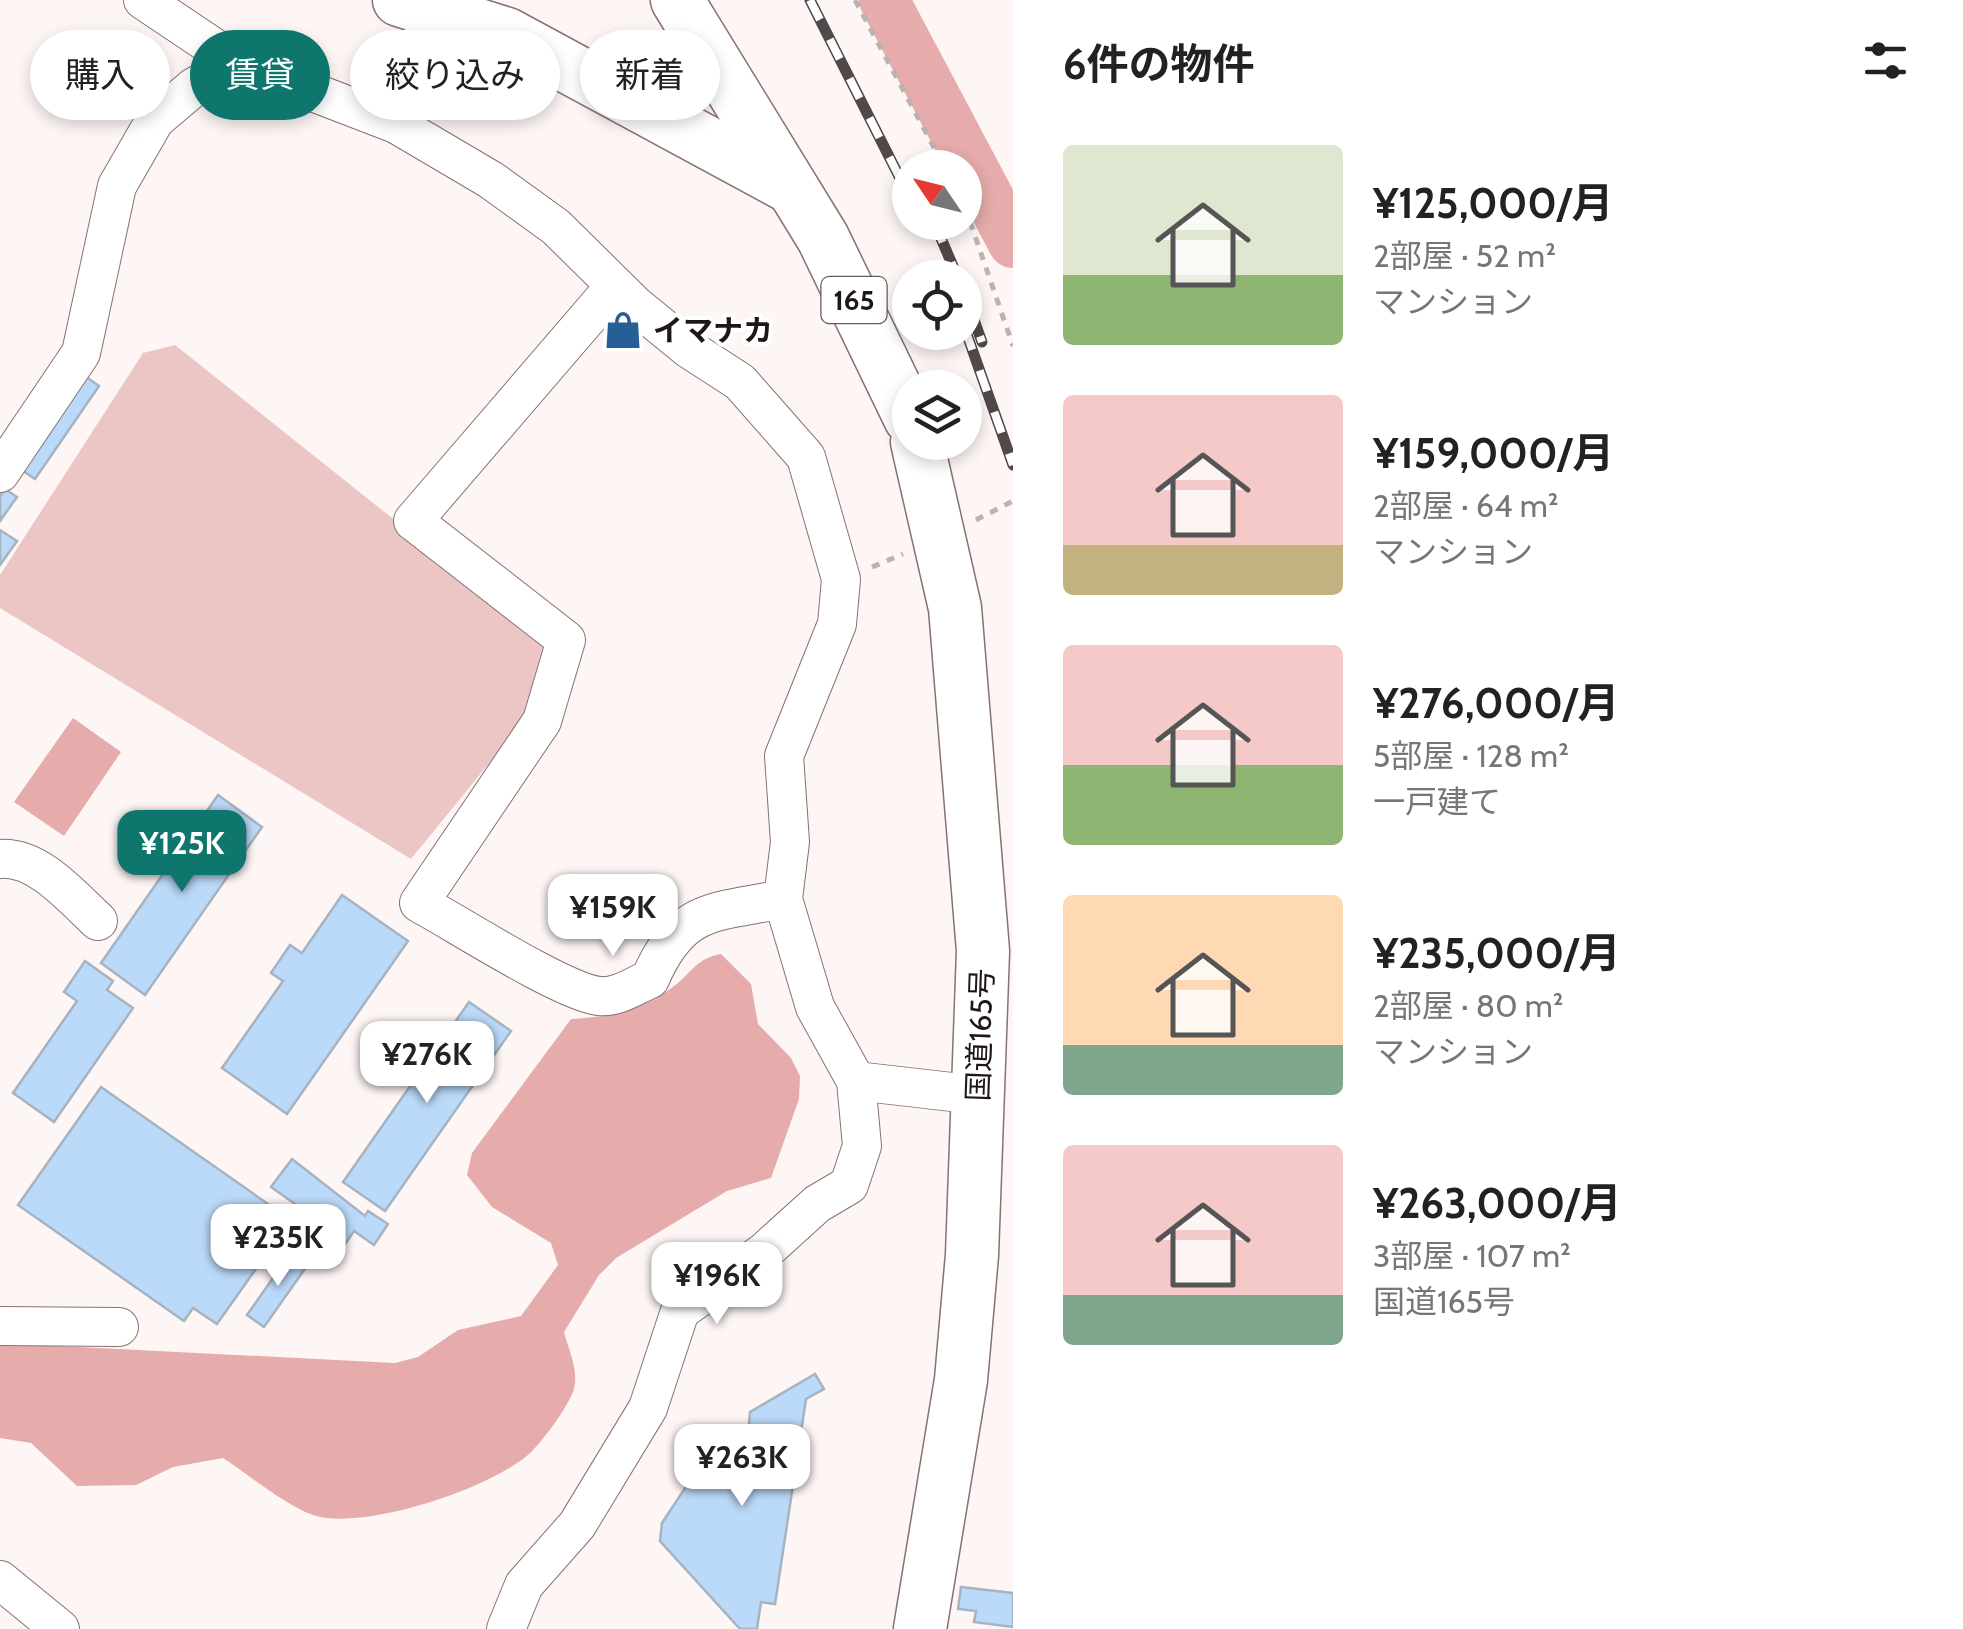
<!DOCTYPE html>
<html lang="ja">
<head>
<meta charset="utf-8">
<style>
  body { margin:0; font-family:Cabin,"Noto Sans JP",sans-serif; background:#f6f6f6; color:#222; height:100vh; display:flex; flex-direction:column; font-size:38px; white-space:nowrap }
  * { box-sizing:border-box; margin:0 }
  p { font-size:32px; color:#767676 }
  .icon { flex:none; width:55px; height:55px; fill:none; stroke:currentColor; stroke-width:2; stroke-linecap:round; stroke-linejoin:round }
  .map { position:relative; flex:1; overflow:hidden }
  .details { display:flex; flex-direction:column; background:#fff; width:950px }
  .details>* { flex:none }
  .guide { position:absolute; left:30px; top:30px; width:832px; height:90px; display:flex; gap:20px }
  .needle { width:65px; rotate:305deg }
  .buttons { position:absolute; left:892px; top:150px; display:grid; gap:20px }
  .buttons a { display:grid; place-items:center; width:90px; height:90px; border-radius:50%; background:#fff; box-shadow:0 5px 15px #0003; font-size:50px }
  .price { position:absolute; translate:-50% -85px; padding:0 22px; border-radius:20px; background:#fff; color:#222; font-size:32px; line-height:65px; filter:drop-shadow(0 2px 5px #0008) }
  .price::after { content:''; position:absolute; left:50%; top:60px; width:30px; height:22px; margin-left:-15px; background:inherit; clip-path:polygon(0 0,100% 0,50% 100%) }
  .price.current { background:#0f766e; color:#fff }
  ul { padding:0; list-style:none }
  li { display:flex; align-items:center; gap:30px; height:250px; padding:0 50px }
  li span { display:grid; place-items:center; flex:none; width:280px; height:200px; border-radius:10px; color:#555 }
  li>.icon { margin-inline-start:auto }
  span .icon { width:120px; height:120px; fill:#fffc; stroke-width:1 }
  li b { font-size:42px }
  h2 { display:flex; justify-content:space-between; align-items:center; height:120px; padding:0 50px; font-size:42px }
  .chip { padding:0 35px; border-radius:45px; background:#fff; box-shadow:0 5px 15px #0003; font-size:35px; line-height:90px }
  .chip.current { background:#0f766e; color:#fff }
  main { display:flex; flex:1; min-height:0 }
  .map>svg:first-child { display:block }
  .green { fill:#ecc6c5 }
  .forest { fill:#e6acab }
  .water { fill:#e6abab }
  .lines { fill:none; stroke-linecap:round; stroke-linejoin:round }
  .river { stroke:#e6abab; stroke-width:50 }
  .building { fill:#bbd9f9; stroke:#a6b3c1; stroke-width:2.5 }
  .minor-casing { stroke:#867271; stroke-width:40 }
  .highway-casing { stroke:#867271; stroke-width:55 }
  .path { stroke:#bbb2b2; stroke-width:5; stroke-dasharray:8 8; stroke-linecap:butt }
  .minor { stroke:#fff; stroke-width:38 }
  .highway { stroke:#fff; stroke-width:52 }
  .rail-casing { stroke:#514949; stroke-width:11 }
  .rail { stroke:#fff; stroke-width:8; stroke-dasharray:22; stroke-linecap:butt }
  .labels { text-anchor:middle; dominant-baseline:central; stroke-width:8; stroke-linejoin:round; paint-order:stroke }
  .shield { fill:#fff; stroke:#625d5d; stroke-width:2.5 }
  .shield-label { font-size:28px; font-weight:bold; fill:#1f1717 }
  .poi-label { font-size:30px; font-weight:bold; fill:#1f1717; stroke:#fff; text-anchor:start }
  .street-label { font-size:30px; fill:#1f1717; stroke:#fff }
</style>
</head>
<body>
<main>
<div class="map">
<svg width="1013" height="1629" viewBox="0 0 1013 1629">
  <rect width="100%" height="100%" fill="#fef5f5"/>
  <polygon class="green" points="175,345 545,640 522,723 411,859 0,608 0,575 143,353"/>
  <path class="forest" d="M721,954l30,30 7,40 33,34 9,18 -1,23 -28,79 -44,13 -111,67 -17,17 -35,57c5,19 16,41 9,60 -7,17 -26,43 -39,57 -35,38 -171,83 -221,66 -27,-9 -65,-41 -90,-57l-50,9 -37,18 -59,1 -46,-43 -31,-5v-95l395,20 23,-6 40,-27 63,-14 37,-51 -7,-22 -59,-36 -25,-32 5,-22 99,-134c37,-2 69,-8 99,-30 21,-14 24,-30 51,-35z"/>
  <polygon class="water" points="73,718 121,752 64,836 14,802"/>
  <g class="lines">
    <polyline class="river" points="884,0 1013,243"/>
  </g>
  <g class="building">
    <polygon points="85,376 99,386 35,479 20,469"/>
    <polygon points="5,489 17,497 0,521 0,496"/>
    <polygon points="0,530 17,541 0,565"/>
    <polygon points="218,795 262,827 145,995 101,963"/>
    <polygon points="342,895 408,941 287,1114 222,1068 283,981 271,973 290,945 302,953"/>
    <polygon points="85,961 113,981 107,990 133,1008 54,1122 13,1093 77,1001 64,992"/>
    <polygon points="469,1002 511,1031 385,1211 343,1182"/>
    <polygon points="101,1087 268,1204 254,1224 277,1239 217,1324 193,1308 184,1321 18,1205"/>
    <polygon points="292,1159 365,1216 368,1211 388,1224 374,1245 354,1231 337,1256 294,1226 305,1211 271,1187"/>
    <polygon points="292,1251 309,1263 264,1327 247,1315"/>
    <polygon points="815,1374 824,1389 806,1399 775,1604 761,1602 757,1629 740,1629 660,1541 662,1523 722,1432 748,1436 750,1412"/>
    <polygon points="961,1587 1013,1593 1013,1627 974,1622 976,1611 958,1609"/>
  </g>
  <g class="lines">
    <g class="minor-casing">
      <g id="minor">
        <polyline points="143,0 237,63 396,124"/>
        <polyline points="434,0 396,124 491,180 556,227 635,305 689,349 740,382 806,457 841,579 837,624 784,756 790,842 783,899 815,1007 856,1081 862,1146 849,1185 817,1204 764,1252 680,1311 648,1408 577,1525 524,1585 506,1629"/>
        <path d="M615,286l-202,235 153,119 -24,81 -123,182c37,20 144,89 180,93 18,2 35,-10 51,-17 31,-72 63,-66 133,-80"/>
        <polyline points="0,473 81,353 117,186 155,120 194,87 237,63"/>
        <path d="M0,859c38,-3 72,38 98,62"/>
        <polyline points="856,1081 978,1095"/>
        <polyline points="0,1326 119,1327"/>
        <polyline points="0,1580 60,1629"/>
      </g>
    </g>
    <g class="highway-casing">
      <g id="highway">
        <polyline points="399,0 507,34 788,186"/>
        <polyline points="677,0 823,238 910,418"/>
        <polyline points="917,442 955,608 983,951 972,1255 961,1380 920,1629"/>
      </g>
    </g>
    <g class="path">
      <polyline points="855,0 945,168"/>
      <polyline points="965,207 1013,346"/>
      <polyline points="976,520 1013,501"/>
      <polyline points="872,567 903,554"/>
    </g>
    <use href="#minor" class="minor"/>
    <use href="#highway" class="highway"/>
    <g class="rail-casing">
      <g id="rail">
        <polyline points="810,0 910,198"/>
        <polyline points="934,222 958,278"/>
        <polyline points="965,295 982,342"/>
        <polyline points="965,329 1013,465"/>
      </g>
    </g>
    <use href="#rail" class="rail"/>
  </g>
  <defs>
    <g id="shop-bare" transform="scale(3)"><path d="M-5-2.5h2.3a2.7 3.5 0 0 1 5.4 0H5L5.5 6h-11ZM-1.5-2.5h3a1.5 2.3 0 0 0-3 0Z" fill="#255f96" stroke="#fff" stroke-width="2.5" paint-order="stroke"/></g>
  </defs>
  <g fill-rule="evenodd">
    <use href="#shop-bare" x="623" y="330"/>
  </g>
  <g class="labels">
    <rect class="shield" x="821.5" y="277" width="65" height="46" rx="8"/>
    <g class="shield-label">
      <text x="854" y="300">165</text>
    </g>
    <g class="poi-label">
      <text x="653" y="330">イマナカ</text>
    </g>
    <g class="street-label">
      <text transform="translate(980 1035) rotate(-88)">国道165号</text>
    </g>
  </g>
</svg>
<div class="buttons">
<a><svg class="needle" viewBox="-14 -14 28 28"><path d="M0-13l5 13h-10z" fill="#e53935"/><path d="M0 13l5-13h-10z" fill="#767676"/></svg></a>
<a><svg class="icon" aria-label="locate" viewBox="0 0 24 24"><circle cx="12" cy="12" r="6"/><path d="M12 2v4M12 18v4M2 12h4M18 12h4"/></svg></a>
<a><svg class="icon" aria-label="layers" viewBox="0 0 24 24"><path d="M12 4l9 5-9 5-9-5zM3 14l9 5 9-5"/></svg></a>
</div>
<b class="price current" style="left:182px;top:895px">¥125K</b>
<b class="price" style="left:613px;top:959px">¥159K</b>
<b class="price" style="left:427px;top:1106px">¥276K</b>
<b class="price" style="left:278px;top:1289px">¥235K</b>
<b class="price" style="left:717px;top:1327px">¥196K</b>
<b class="price" style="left:742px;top:1509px">¥263K</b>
<div class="guide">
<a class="chip">購入</a>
<a class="chip current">賃貸</a>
<a class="chip">絞り込み</a>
<a class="chip">新着</a>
</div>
</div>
<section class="details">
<h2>6件の物件<svg class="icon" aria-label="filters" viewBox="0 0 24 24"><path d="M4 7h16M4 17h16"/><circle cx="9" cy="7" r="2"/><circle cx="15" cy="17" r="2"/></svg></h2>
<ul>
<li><span style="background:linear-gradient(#dfe7d0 65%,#8fb573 0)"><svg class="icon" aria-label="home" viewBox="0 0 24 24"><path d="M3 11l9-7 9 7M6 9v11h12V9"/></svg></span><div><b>¥125,000/月</b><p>2部屋 · 52 m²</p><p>マンション</p></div></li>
<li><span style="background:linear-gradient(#f6c9c9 75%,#c2b280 0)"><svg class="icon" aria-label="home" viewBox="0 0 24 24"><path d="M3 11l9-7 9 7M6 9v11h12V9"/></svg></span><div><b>¥159,000/月</b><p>2部屋 · 64 m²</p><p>マンション</p></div></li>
<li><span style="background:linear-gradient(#f6c9c9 60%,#8fb573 0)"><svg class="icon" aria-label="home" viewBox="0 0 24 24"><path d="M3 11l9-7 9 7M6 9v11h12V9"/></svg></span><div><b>¥276,000/月</b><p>5部屋 · 128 m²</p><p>一戸建て</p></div></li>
<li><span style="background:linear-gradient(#ffd9b3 75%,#7fa58c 0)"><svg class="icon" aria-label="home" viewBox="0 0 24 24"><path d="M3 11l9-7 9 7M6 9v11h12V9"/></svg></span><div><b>¥235,000/月</b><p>2部屋 · 80 m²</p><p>マンション</p></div></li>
<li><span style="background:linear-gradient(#f6c9c9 75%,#7fa58c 0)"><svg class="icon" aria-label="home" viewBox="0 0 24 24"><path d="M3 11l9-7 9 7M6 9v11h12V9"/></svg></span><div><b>¥263,000/月</b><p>3部屋 · 107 m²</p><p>国道165号</p></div></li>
</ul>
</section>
</main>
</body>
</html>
